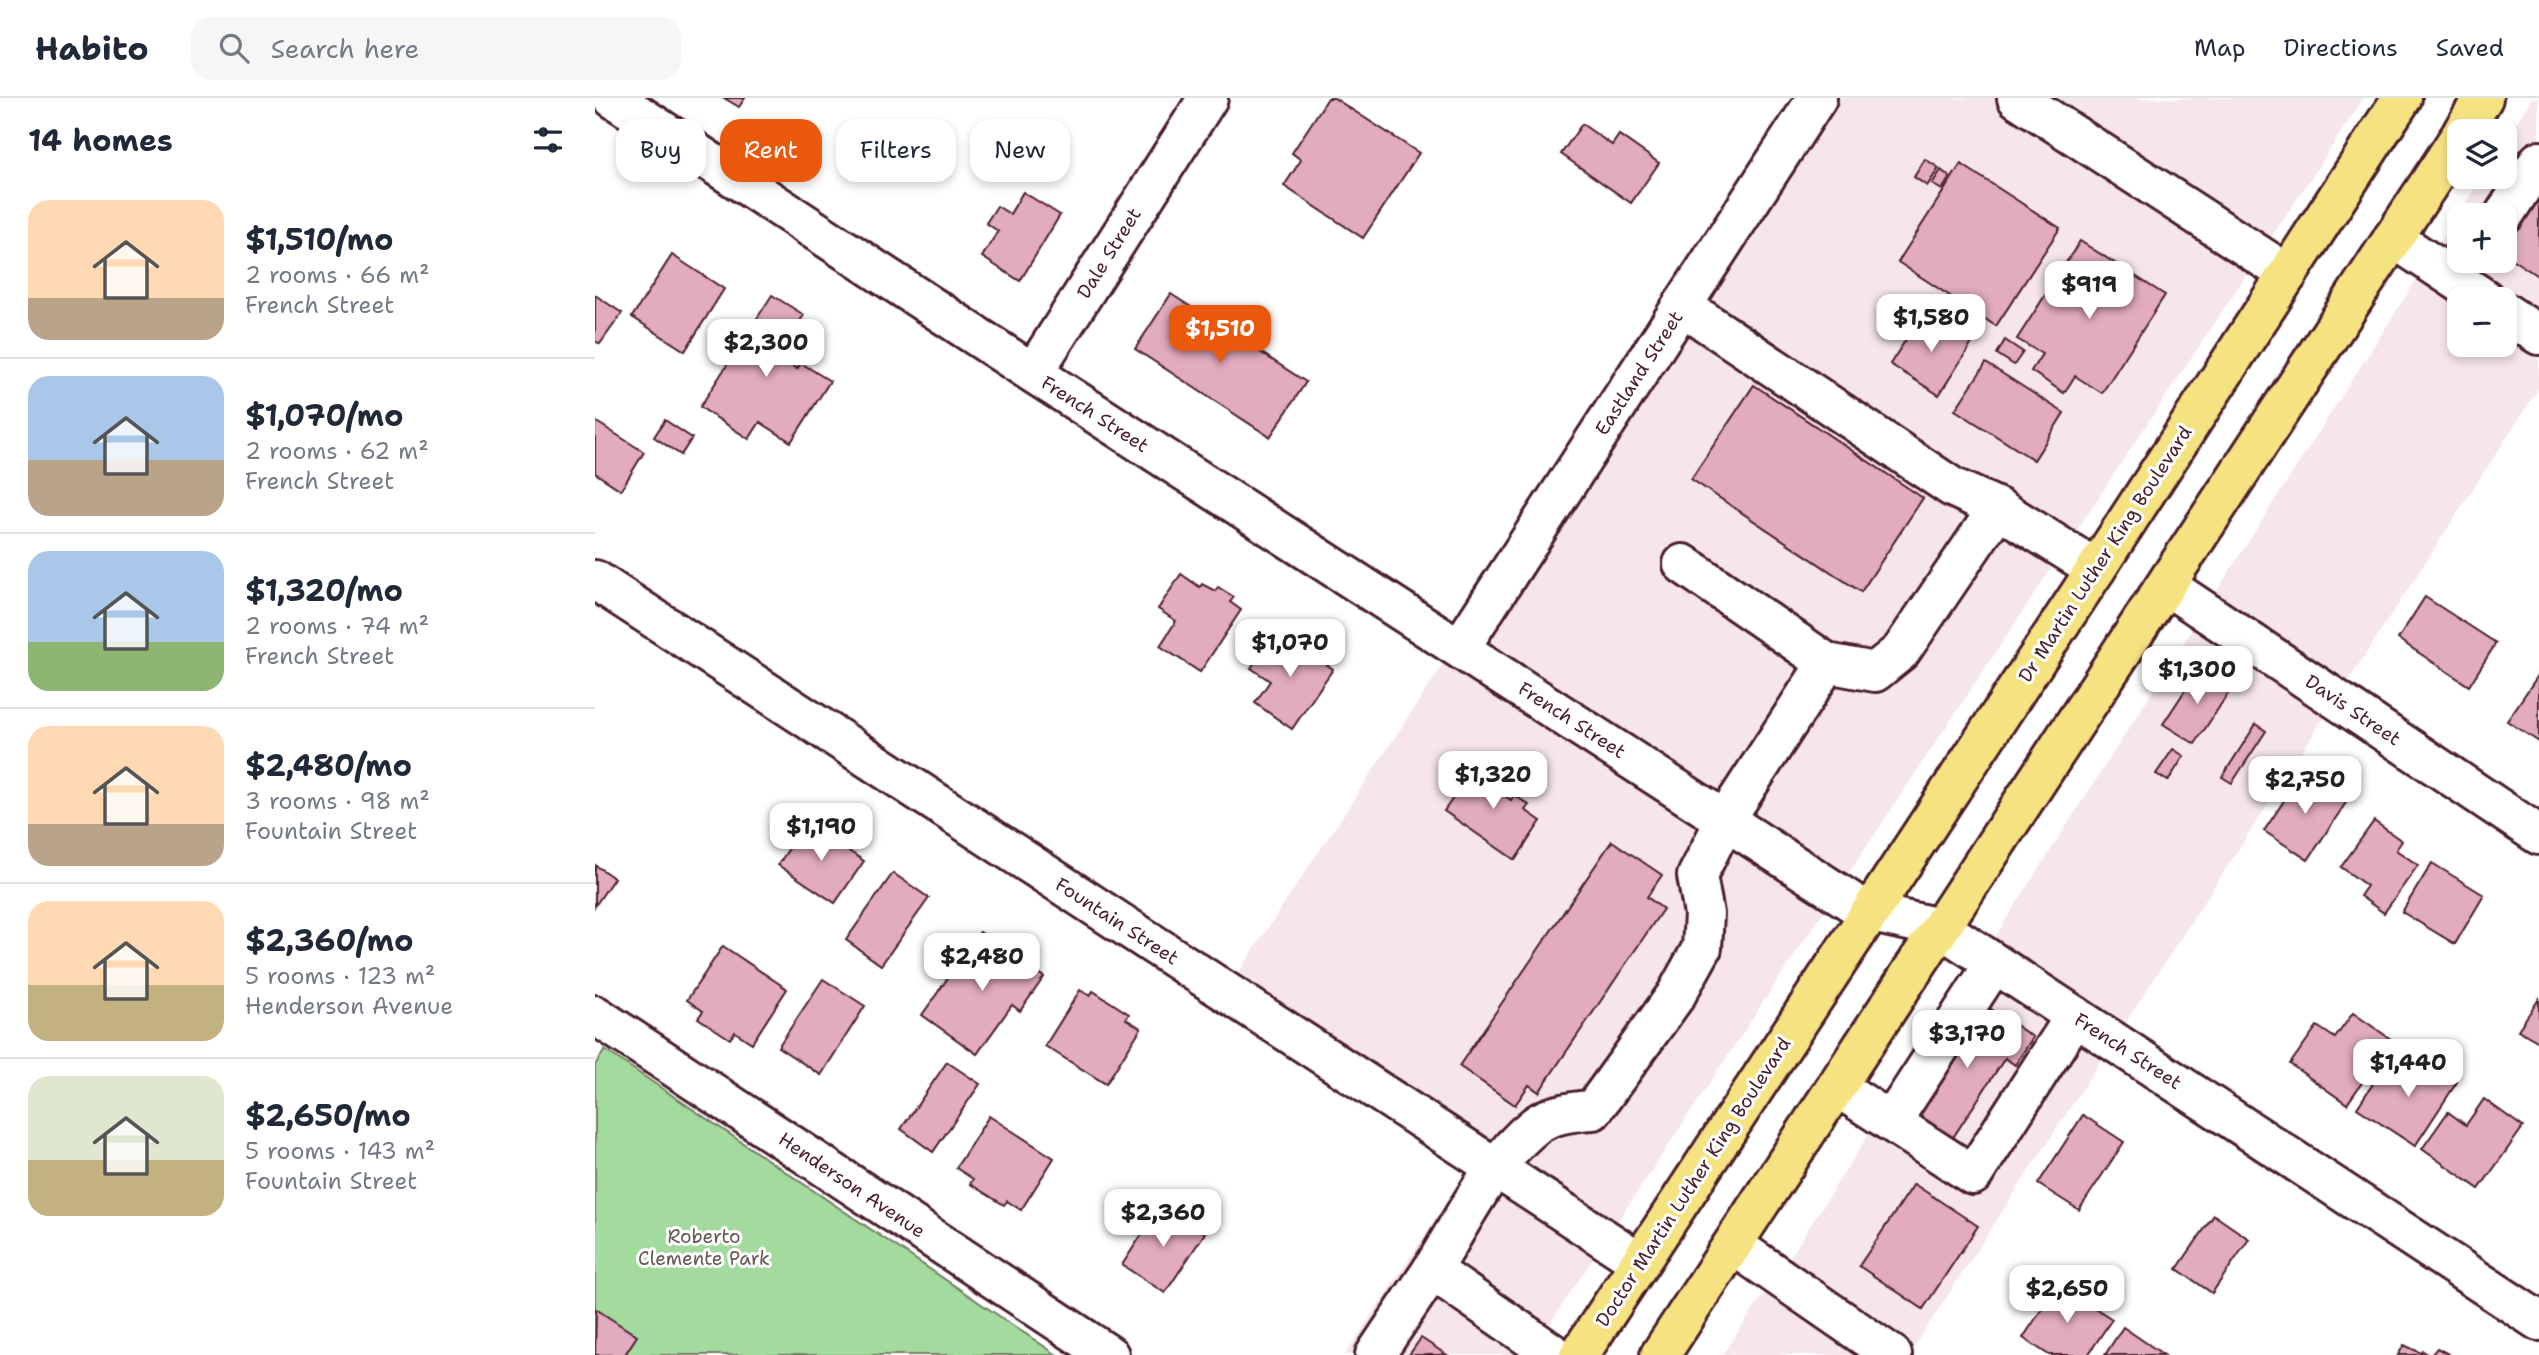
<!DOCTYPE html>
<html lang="en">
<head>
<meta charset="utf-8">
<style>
  body { margin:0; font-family:"Shantell Sans",sans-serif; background:#f6f6f7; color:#1f2937; height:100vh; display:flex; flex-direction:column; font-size:26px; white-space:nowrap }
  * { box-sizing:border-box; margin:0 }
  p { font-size:23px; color:#747a83 }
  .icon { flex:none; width:38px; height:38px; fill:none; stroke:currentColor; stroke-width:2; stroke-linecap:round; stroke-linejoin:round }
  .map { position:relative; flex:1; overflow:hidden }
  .sheet { display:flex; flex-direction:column; background:#fff; width:595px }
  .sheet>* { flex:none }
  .top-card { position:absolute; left:21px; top:21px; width:665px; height:63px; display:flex; gap:14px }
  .controls { position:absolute; left:1852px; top:21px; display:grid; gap:14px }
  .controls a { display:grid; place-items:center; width:70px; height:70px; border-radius:14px; background:#fff; box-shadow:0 4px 10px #0003; font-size:35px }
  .price { position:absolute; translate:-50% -60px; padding:0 16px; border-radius:14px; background:#fff; color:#222; font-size:23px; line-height:46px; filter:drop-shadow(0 2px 4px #0008) }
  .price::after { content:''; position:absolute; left:50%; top:42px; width:21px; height:16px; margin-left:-10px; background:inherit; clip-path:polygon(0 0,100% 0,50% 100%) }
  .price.on { background:#ea580c; color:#fff }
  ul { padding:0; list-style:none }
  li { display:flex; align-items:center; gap:21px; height:175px; padding:0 28px }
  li+li { border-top:2px solid #e0e1e3 }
  li span { display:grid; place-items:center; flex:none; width:196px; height:140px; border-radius:21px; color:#555 }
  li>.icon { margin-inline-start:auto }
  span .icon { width:84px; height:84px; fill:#fffc; stroke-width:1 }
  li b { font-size:30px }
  h2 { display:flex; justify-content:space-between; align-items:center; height:84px; padding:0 28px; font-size:30px }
  .chip { padding:0 24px; border-radius:21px; background:#fff; box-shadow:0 4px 10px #0003; font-size:24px; line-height:63px }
  .chip.on { background:#ea580c; color:#fff }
  header { display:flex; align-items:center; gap:42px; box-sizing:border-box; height:98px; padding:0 35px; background:#fff; border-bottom:2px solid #e0e1e3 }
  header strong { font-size:33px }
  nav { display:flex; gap:38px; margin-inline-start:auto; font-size:24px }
  .search { width:490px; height:63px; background:#f6f6f7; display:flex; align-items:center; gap:18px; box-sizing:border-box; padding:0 24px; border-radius:21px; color:#747a83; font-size:26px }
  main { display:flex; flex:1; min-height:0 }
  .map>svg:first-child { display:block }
  .built { fill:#f6e6ec; fill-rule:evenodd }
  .green { fill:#a3db9f; stroke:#767d65; stroke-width:2 }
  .building { fill:#e2abbf; stroke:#4a1f2b; stroke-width:2 }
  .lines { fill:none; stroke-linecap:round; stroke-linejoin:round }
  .minor-casing { stroke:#4a1f2b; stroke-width:44 }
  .major-casing { stroke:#4a1f2b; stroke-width:44 }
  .minor { stroke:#fff; stroke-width:38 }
  .major { stroke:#f5e382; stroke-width:38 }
  .labels { text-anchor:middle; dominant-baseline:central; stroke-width:6; stroke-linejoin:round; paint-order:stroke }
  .street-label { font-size:19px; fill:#4a1f2b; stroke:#fff }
  .park-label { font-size:19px; fill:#65574e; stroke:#fff }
</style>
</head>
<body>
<header>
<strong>Habito</strong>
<div class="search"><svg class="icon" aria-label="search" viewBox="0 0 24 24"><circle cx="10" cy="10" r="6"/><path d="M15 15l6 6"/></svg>Search here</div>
<nav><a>Map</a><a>Directions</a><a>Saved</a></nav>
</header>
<main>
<section class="sheet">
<h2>14 homes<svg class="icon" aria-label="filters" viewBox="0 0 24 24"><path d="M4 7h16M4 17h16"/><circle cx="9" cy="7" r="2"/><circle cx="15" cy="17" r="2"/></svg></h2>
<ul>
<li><span style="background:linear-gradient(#ffd9b3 70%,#b9a48a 0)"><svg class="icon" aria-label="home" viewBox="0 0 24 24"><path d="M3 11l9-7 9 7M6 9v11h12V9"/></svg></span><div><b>$1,510/mo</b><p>2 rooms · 66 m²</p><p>French Street</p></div></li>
<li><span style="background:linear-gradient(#a9c7e8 60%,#b9a48a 0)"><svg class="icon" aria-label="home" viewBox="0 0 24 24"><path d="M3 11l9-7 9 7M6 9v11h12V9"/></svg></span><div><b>$1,070/mo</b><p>2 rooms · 62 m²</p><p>French Street</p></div></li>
<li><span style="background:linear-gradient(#a9c7e8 65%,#8fb573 0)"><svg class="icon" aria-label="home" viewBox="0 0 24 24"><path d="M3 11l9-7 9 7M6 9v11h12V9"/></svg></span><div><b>$1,320/mo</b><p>2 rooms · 74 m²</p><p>French Street</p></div></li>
<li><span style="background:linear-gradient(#ffd9b3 70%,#b9a48a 0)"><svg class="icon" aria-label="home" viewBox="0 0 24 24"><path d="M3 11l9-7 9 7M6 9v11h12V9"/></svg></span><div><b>$2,480/mo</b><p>3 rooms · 98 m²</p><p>Fountain Street</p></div></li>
<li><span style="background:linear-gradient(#ffd9b3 60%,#c2b280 0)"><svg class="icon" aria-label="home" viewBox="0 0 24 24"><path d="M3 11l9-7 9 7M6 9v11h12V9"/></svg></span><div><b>$2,360/mo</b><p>5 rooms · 123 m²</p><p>Henderson Avenue</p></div></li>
<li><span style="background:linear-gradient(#dfe7d0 60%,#c2b280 0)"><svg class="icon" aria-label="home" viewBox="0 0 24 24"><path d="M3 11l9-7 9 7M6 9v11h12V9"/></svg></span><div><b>$2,650/mo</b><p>5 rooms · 143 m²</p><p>Fountain Street</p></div></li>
</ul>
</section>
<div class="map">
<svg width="1944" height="1257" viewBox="0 0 1944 1257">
  <rect width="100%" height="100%" fill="#fff"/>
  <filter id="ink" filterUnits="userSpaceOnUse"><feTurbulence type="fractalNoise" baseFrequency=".0143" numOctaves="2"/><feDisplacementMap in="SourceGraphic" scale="14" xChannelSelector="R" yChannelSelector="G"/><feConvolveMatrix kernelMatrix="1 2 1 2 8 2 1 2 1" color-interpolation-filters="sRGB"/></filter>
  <g filter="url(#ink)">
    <g class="built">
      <polygon points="1225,0 1769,0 934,1257 750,1257 890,1047 637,884"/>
      <path d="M1937,0h7v290l-630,967h-187l68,-98 692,-1080h22v-35zM1864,117h45v46h-45zM1864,201h45v46h-45z"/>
    </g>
    <polygon class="green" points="10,952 462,1257 0,1257 0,967"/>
    <g class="building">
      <polygon points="129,0 150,0 144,9"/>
      <polygon points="733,0 739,0 824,55 768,140 689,88 706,62 697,55"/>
      <polygon points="987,26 1017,47 1024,37 1064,65 1036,105 966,56"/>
      <polygon points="1330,61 1344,70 1332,88 1319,79"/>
      <polygon points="1366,66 1465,130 1401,228 1303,164"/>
      <polygon points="1346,72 1355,79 1347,92 1337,86"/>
      <polygon points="428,94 465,117 425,183 387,159 403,133 391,125 402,108 415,116"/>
      <polygon points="1943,100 1944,101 1944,179 1909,156 1909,150"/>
      <polygon points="1485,143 1570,197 1507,295 1480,278 1469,295 1436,273 1447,256 1422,241"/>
      <polygon points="77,157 129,191 90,253 37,219"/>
      <polygon points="576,196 711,284 675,339 540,251"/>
      <polygon points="0,197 27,215 5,246 0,243"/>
      <polygon points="177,197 209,217 182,258 202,271 206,265 235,283 196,344 165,324 154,341 105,309"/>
      <polygon points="1329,214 1377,245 1344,297 1295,266"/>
      <polygon points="1410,242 1428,254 1419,267 1402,256"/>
      <polygon points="1391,265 1469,315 1439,362 1360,312"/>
      <polygon points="1159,287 1328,400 1266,494 1096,381"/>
      <polygon points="70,322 97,340 86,357 59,339"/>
      <polygon points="0,323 49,354 26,392 0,375"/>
      <polygon points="586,476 605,489 607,486 620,493 623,489 639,499 635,504 646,512 605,574 565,548 581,523 563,511"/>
      <polygon points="1830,499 1901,545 1874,588 1803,541"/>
      <polygon points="678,537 696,549 699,544 711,553 714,548 730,559 727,563 738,571 697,631 660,605 675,583 656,570"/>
      <polygon points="1604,571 1636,591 1600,646 1568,626"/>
      <polygon points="1944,576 1944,644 1912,623"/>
      <polygon points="1661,626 1671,633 1637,685 1627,679"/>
      <polygon points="1578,651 1589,658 1573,683 1561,676"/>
      <polygon points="886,660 914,679 904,694 916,702 919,697 934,707 930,712 946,723 920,762 849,713"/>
      <polygon points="1708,674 1752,703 1713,762 1669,733"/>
      <polygon points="1779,723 1807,743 1801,752 1823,767 1789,815 1765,798 1772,788 1746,769"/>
      <polygon points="211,725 269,763 240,805 183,767"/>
      <polygon points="1017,743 1067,777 1052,799 1068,811 944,994 934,987 920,1007 864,968"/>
      <polygon points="1837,765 1889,797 1860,846 1807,814"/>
      <polygon points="0,767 19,780 0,808"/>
      <polygon points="298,775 334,800 286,867 251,842"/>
      <polygon points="385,834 449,879 425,913 417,907 382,956 327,917"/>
      <polygon points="128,848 192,891 157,945 140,934 135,941 103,920 108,913 92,902"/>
      <polygon points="228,881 270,908 226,977 183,949"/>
      <polygon points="485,892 495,898 498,893 534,916 531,921 546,930 511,986 450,948"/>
      <polygon points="1944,901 1944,944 1923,932"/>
      <polygon points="1384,903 1438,939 1420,967 1410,960 1355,1044 1310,1015"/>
      <polygon points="1758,915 1797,942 1752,1006 1695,966 1722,928 1740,940"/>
      <polygon points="1823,957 1862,984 1820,1048 1762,1010 1787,972 1805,984"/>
      <polygon points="352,964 385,986 338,1054 306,1031"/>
      <polygon points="1889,1001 1928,1029 1884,1091 1827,1051 1853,1014 1871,1027"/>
      <polygon points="1488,1017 1529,1044 1484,1112 1443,1086"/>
      <polygon points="394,1018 459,1060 426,1112 412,1103 409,1107 375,1086 378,1081 361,1070"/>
      <polygon points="1319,1086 1383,1128 1328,1211 1264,1168"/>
      <polygon points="566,1107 610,1135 570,1195 527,1167"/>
      <polygon points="1619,1117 1654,1141 1617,1195 1582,1171"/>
      <polygon points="1463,1186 1517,1221 1493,1257 1454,1257 1428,1240"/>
      <polygon points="1,1211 42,1238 31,1255 34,1257 0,1257"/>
      <polygon points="1528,1229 1569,1257 1510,1257"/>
      <polygon points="826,1240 852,1257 814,1257"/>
      <polygon points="1809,1247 1826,1255 1828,1253 1834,1257 1803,1257"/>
      <polygon points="1842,1250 1855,1257 1836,1257"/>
    </g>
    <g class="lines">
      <g class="minor-casing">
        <g id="minor">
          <polyline points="18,0 438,275 1272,814 1346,830 1944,1223"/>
          <polyline points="1422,0 1693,176"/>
          <polyline points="1909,117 1944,63"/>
          <polyline points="1798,140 1890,201"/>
          <polyline points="1087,208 1357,389 1403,410 1501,471"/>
          <polyline points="1909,214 1944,237"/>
          <polyline points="438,275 613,0"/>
          <polyline points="1088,466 1232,565"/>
          <polyline points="0,482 1045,1164"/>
          <polyline points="1572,488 1944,737"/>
          <polyline points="865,550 1222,0"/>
          <polyline points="0,917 514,1257"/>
          <polyline points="1242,989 1378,1077 1480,918"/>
          <polyline points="1296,1024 1399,866"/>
          <polyline points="1138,1147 1297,1257"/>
          <polyline points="780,1257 837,1172"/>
          <path d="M960,1257l-123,-85c30,-48 59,-110 104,-145 15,-11 39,-14 57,-15l83,-115 26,-47 2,-34 -7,-38 28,-56 102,-157 48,9 26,-21 97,-143"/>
        </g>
      </g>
      <g class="major-casing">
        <g id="major">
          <polyline points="1868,33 1888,0"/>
          <polyline points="984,1257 1501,471 1807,0"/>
          <polyline points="1065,1257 1864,40"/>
        </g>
      </g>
      <use href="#minor" class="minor"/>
      <use href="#major" class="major"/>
    </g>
  </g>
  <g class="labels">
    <g class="street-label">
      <text transform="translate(514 155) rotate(-58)">Dale Street</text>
      <text transform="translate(1044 275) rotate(-57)">Eastland Street</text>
      <text transform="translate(500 316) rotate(33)">French Street</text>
      <text transform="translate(1510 456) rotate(-57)">Dr Martin Luther King Boulevard</text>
      <text transform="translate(1758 612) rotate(34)">Davis Street</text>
      <text transform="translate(977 622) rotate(33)">French Street</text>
      <text transform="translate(522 823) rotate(33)">Fountain Street</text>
      <text transform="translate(1533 953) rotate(33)">French Street</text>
      <text transform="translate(1098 1084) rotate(-57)">Doctor Martin Luther King Boulevard</text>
      <text transform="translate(257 1087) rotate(34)">Henderson Avenue</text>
    </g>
    <g class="park-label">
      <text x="109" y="1138">Roberto<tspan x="109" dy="22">Clemente Park</tspan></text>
    </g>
  </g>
</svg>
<div class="controls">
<a><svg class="icon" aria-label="layers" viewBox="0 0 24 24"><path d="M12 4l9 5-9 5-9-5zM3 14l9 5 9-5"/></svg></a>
<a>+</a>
<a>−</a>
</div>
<b class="price" style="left:1494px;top:223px">$919</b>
<b class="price" style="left:1336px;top:256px">$1,580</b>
<b class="price on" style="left:625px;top:267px">$1,510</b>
<b class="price" style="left:171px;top:281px">$2,300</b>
<b class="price" style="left:695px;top:581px">$1,070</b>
<b class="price" style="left:1602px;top:608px">$1,300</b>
<b class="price" style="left:898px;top:713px">$1,320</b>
<b class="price" style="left:1710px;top:718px">$2,750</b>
<b class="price" style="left:226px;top:765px">$1,190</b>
<b class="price" style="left:387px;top:895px">$2,480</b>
<b class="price" style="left:1372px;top:972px">$3,170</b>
<b class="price" style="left:1813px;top:1001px">$1,440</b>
<b class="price" style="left:568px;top:1151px">$2,360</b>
<b class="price" style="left:1472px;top:1227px">$2,650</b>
<div class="top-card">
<a class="chip">Buy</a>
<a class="chip on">Rent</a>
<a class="chip">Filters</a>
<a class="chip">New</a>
</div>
</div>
</main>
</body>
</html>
